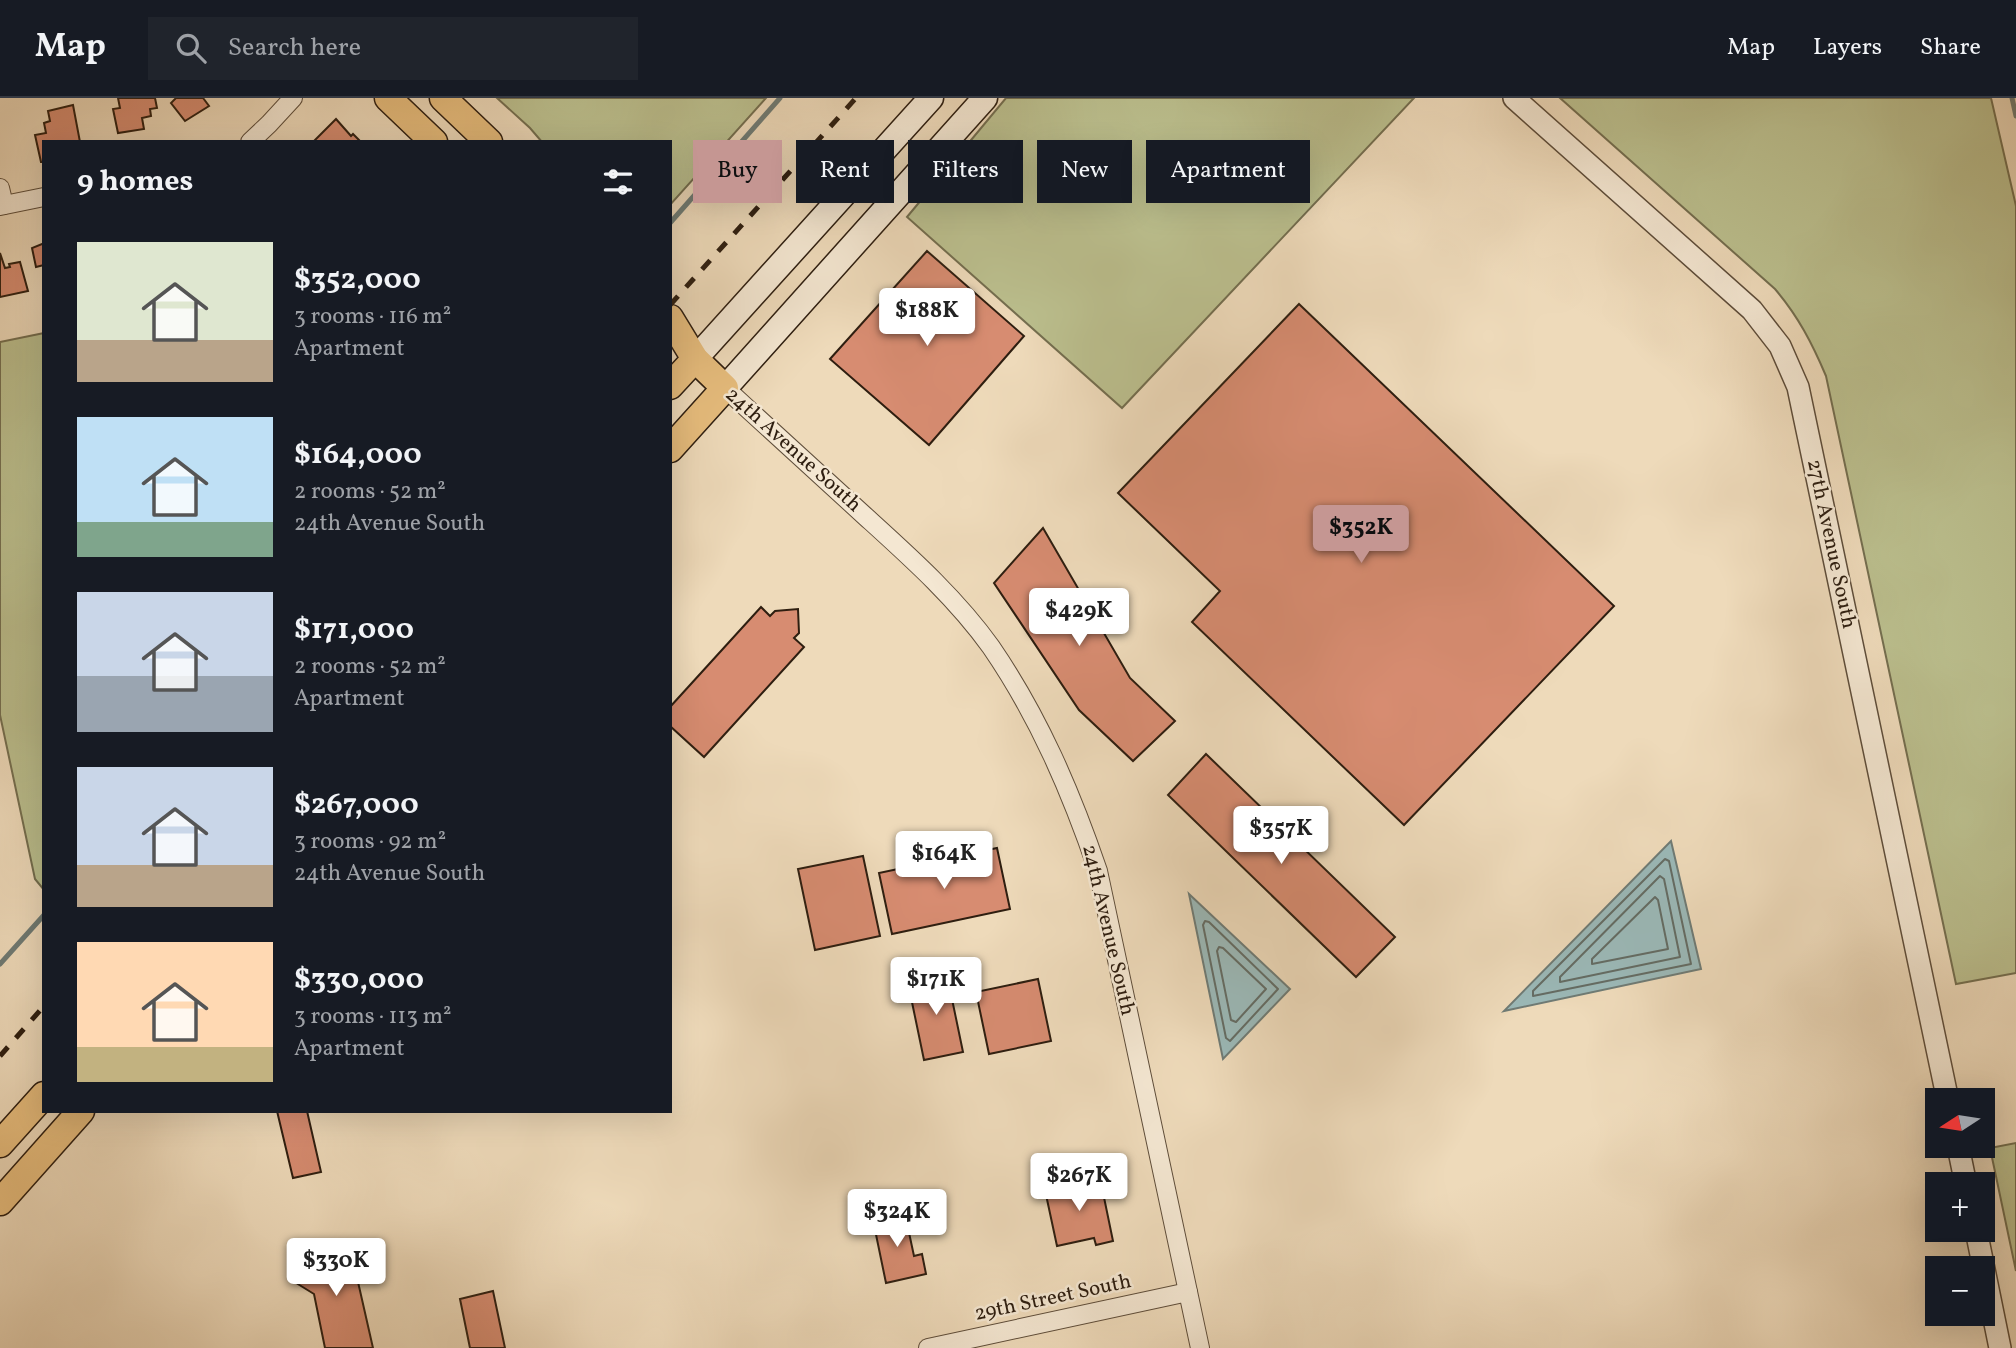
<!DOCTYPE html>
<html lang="en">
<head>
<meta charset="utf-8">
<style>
  body { margin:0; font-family:Vollkorn,serif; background:#20242c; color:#f1f3f6; height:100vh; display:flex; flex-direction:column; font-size:26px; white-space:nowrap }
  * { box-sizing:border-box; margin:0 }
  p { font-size:23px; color:#9ea1a6 }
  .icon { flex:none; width:38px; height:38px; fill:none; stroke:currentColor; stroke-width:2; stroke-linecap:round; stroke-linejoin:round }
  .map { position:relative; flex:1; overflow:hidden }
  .sheet { position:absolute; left:42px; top:42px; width:630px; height:973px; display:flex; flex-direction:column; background:#171b24; border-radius:0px; box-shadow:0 7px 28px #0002 }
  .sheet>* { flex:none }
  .hud { position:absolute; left:693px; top:42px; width:665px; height:63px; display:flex; gap:14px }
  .needle { width:46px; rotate:258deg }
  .fabs { position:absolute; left:1925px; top:990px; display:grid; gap:14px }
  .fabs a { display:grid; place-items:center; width:70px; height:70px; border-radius:0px; background:#171b24; box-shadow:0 7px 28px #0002; font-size:35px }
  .price { position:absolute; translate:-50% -60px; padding:0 16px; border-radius:7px; background:#fff; color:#222; font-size:23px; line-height:46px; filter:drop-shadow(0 2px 4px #0008) }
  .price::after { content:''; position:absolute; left:50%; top:42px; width:21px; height:16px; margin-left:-10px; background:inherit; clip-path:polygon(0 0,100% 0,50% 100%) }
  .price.selected { background:#c59692; color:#111 }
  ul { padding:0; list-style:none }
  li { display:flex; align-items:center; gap:21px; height:175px; padding:0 35px }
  li span { display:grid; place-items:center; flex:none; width:196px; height:140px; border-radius:0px; color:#555 }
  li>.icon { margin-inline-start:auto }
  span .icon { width:84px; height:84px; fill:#fffc; stroke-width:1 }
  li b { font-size:30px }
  h2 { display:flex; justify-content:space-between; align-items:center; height:84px; padding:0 35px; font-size:30px }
  .tag { padding:0 24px; border-radius:0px; background:#171b24; box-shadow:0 7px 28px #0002; font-size:24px; line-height:63px }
  .tag.selected { background:#c59692; color:#111 }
  header { display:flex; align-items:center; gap:42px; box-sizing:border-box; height:98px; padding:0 35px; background:#171b24; border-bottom:2px solid #363941 }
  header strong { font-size:33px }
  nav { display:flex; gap:38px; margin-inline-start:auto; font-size:24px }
  .search { width:490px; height:63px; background:#20242c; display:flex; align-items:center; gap:18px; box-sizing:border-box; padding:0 24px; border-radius:0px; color:#9ea1a6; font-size:26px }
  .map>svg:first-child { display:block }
  .green { fill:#bbbf8e; stroke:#746e4f; stroke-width:2 }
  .water { fill:#9bb9b8; stroke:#6f7b75; stroke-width:2 }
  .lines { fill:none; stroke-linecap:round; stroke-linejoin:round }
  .shore { stroke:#646c64; stroke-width:2 }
  .stream { stroke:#6f7b75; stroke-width:5 }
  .building { fill:#d78c71; stroke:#2e1e10; stroke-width:2 }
  .minor-casing { stroke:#5e4d3a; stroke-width:20 }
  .tertiary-casing { stroke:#5e4d3a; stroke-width:24 }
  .secondary-casing { stroke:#2e1e10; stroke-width:27 }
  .primary-casing { stroke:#2e1e10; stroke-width:29 }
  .minor { stroke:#f4e7d2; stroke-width:18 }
  .tertiary { stroke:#f4e7d2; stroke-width:21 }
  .secondary { stroke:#f4e7d2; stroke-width:24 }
  .primary { stroke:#e7bd7d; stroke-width:26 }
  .rail { stroke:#2e1e10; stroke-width:5; stroke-dasharray:12 12; stroke-linecap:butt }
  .labels { text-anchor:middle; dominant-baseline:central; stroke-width:5; stroke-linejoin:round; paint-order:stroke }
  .street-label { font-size:21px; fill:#2e1e10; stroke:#f4e7d2 }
</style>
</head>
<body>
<header>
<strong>Map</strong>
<div class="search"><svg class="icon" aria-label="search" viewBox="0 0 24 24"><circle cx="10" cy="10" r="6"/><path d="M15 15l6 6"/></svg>Search here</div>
<nav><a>Map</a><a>Layers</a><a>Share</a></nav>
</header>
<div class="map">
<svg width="2016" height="1250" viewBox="0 0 2016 1250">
  <rect width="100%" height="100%" fill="#eedaba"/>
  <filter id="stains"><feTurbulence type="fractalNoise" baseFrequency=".00286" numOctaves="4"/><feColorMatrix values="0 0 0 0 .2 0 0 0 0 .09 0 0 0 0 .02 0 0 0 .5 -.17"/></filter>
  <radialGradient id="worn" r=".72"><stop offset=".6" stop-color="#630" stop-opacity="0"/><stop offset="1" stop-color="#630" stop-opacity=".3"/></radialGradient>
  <g class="green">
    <polygon points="497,0 766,0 670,107 670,44 542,44 530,30"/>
    <polygon points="1006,0 1414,0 1122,310 907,119"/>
    <path d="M1560,0h431l25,108v767l-60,11 -130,-608c-14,-33 -28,-60 -51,-87z"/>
    <polygon points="44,235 44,792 35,781 0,617 0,244"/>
    <polygon points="2016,1045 2016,1173 1990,1050"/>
  </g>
  <g class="water">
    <polygon points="1671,743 1701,871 1504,913"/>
    <polygon points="1189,796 1290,891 1223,961"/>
  </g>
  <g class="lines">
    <g class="shore">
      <polygon points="1665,761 1669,763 1691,866 1533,898 1533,893"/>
      <polygon points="1660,778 1664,781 1680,859 1560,884 1560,879"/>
      <polygon points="1655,799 1658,802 1668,851 1592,866 1592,861"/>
      <polygon points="1205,823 1209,824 1278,891 1230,943 1226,940 1203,827"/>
      <polygon points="1219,849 1223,850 1266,891 1236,924 1231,922 1217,853"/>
    </g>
    <g class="stream">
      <polyline points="2012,0 2016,18"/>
      <polyline points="670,125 780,0"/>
      <polyline points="0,866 44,817"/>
    </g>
  </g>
  <g class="building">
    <polygon points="118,0 155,0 157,10 150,11 151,18 142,20 144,31 118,35 113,11 120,10"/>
    <polygon points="176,0 203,0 209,8 185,23 171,5"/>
    <polygon points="73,7 80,44 44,44 44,64 41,64 35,37 46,35 44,25 50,23 48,13"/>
    <polygon points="336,21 351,38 353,36 361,44 313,44"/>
    <polygon points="42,146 44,146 44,167 36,169 32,150"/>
    <polygon points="927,153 1024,238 929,347 830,261"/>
    <polygon points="0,155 5,170 10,169 9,166 20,164 28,193 0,199"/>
    <polygon points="1299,206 1614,508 1404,727 1192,524 1220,493 1118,395"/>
    <polygon points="1043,430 1130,580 1175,623 1133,663 1079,612 994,485"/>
    <polygon points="761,509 770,518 775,513 798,511 799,535 794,540 804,549 704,659 670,628 670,609"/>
    <polygon points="1206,656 1395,839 1356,879 1168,697"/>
    <polygon points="997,750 1010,811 892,836 879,775"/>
    <polygon points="863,758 880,838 815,852 798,771"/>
    <polygon points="947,877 963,954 924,962 908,885"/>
    <polygon points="1038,881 1051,943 989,956 976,894"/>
    <polygon points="277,1013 307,1013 321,1074 293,1080"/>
    <polygon points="1100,1080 1113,1143 1096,1147 1094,1140 1057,1148 1045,1092"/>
    <polygon points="905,1116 914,1158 922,1156 926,1176 886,1185 873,1122"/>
    <polygon points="319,1143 338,1156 351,1153 373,1250 325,1250 314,1196 293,1183"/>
    <polygon points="493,1193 505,1250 470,1250 460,1201"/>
  </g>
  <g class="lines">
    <g class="minor-casing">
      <g id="minor">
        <polyline points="250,44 269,26 293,0"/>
        <polyline points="0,90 4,107"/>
        <polyline points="0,108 44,99"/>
        <path d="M725,290c47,43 94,86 141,129 44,40 90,81 125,130 48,70 80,145 107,224l102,477"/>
        <polyline points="928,1250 1188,1194"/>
      </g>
    </g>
    <g class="tertiary-casing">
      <g id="tertiary">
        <polyline points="1514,0 1752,212 1780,248 1798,289 1948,1003"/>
        <polyline points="1958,1048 1966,1087"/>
        <polyline points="1976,1132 2000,1250"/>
      </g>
    </g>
    <g class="secondary-casing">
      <g id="secondary">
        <polyline points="695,261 931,0"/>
        <polyline points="725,290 985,0"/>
      </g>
    </g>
    <g class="primary-casing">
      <g id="primary">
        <polyline points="388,0 434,44"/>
        <polyline points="443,0 489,44"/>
        <polyline points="670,220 695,261 725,290 670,351"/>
        <polyline points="670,288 695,261"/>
        <polyline points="0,1046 44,997"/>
        <polyline points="0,1104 81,1013"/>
      </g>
    </g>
    <use href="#minor" class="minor"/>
    <use href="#tertiary" class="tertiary"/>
    <use href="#secondary" class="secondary"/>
    <use href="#primary" class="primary"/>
    <g class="rail">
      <polyline points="670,207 856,0"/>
      <polyline points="0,958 44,908"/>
    </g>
  </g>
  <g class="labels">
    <g class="street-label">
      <text transform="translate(793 352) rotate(42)">24th Avenue South</text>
      <text transform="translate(1831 446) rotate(78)">27th Avenue South</text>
      <text transform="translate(1108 832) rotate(77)">24th Avenue South</text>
      <text transform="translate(1053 1200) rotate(-12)">29th Street South</text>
    </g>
  </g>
  <rect width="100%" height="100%" filter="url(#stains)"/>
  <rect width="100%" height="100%" fill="url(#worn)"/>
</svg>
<div class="fabs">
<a><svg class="needle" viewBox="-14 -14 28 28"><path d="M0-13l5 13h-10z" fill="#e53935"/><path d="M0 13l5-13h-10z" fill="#9ea1a6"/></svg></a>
<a>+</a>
<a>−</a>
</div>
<b class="price" style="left:927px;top:250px">$188K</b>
<b class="price selected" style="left:1361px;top:467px">$352K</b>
<b class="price" style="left:1079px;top:550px">$429K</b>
<b class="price" style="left:1281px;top:768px">$357K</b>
<b class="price" style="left:944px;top:793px">$164K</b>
<b class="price" style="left:936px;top:919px">$171K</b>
<b class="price" style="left:1079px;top:1115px">$267K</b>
<b class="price" style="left:897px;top:1151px">$324K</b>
<b class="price" style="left:336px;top:1200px">$330K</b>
<div class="hud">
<a class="tag selected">Buy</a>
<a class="tag">Rent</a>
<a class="tag">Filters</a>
<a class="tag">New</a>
<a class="tag">Apartment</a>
</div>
<section class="sheet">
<h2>9 homes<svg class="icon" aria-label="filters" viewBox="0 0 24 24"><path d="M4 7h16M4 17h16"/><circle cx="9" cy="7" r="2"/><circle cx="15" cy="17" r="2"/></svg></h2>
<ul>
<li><span style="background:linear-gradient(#dfe7d0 70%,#b9a48a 0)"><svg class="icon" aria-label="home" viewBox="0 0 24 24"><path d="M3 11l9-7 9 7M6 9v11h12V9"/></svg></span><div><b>$352,000</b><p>3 rooms · 116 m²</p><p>Apartment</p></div></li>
<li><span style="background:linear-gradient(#bfe0f5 75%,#7fa58c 0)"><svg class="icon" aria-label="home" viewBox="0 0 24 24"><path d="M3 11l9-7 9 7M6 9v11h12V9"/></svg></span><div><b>$164,000</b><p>2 rooms · 52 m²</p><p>24th Avenue South</p></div></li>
<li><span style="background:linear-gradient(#c9d6e8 60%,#9aa5b1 0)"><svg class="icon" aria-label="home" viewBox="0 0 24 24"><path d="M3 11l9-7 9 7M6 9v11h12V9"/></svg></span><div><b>$171,000</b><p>2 rooms · 52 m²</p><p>Apartment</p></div></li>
<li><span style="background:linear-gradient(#c9d6e8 70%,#b9a48a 0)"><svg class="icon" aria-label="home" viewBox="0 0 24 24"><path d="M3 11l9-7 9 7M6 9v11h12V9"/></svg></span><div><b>$267,000</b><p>3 rooms · 92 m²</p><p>24th Avenue South</p></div></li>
<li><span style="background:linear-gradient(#ffd9b3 75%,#c2b280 0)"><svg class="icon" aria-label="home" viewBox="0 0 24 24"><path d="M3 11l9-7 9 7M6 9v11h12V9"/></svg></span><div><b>$330,000</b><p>3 rooms · 113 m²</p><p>Apartment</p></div></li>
</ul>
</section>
</div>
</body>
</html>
